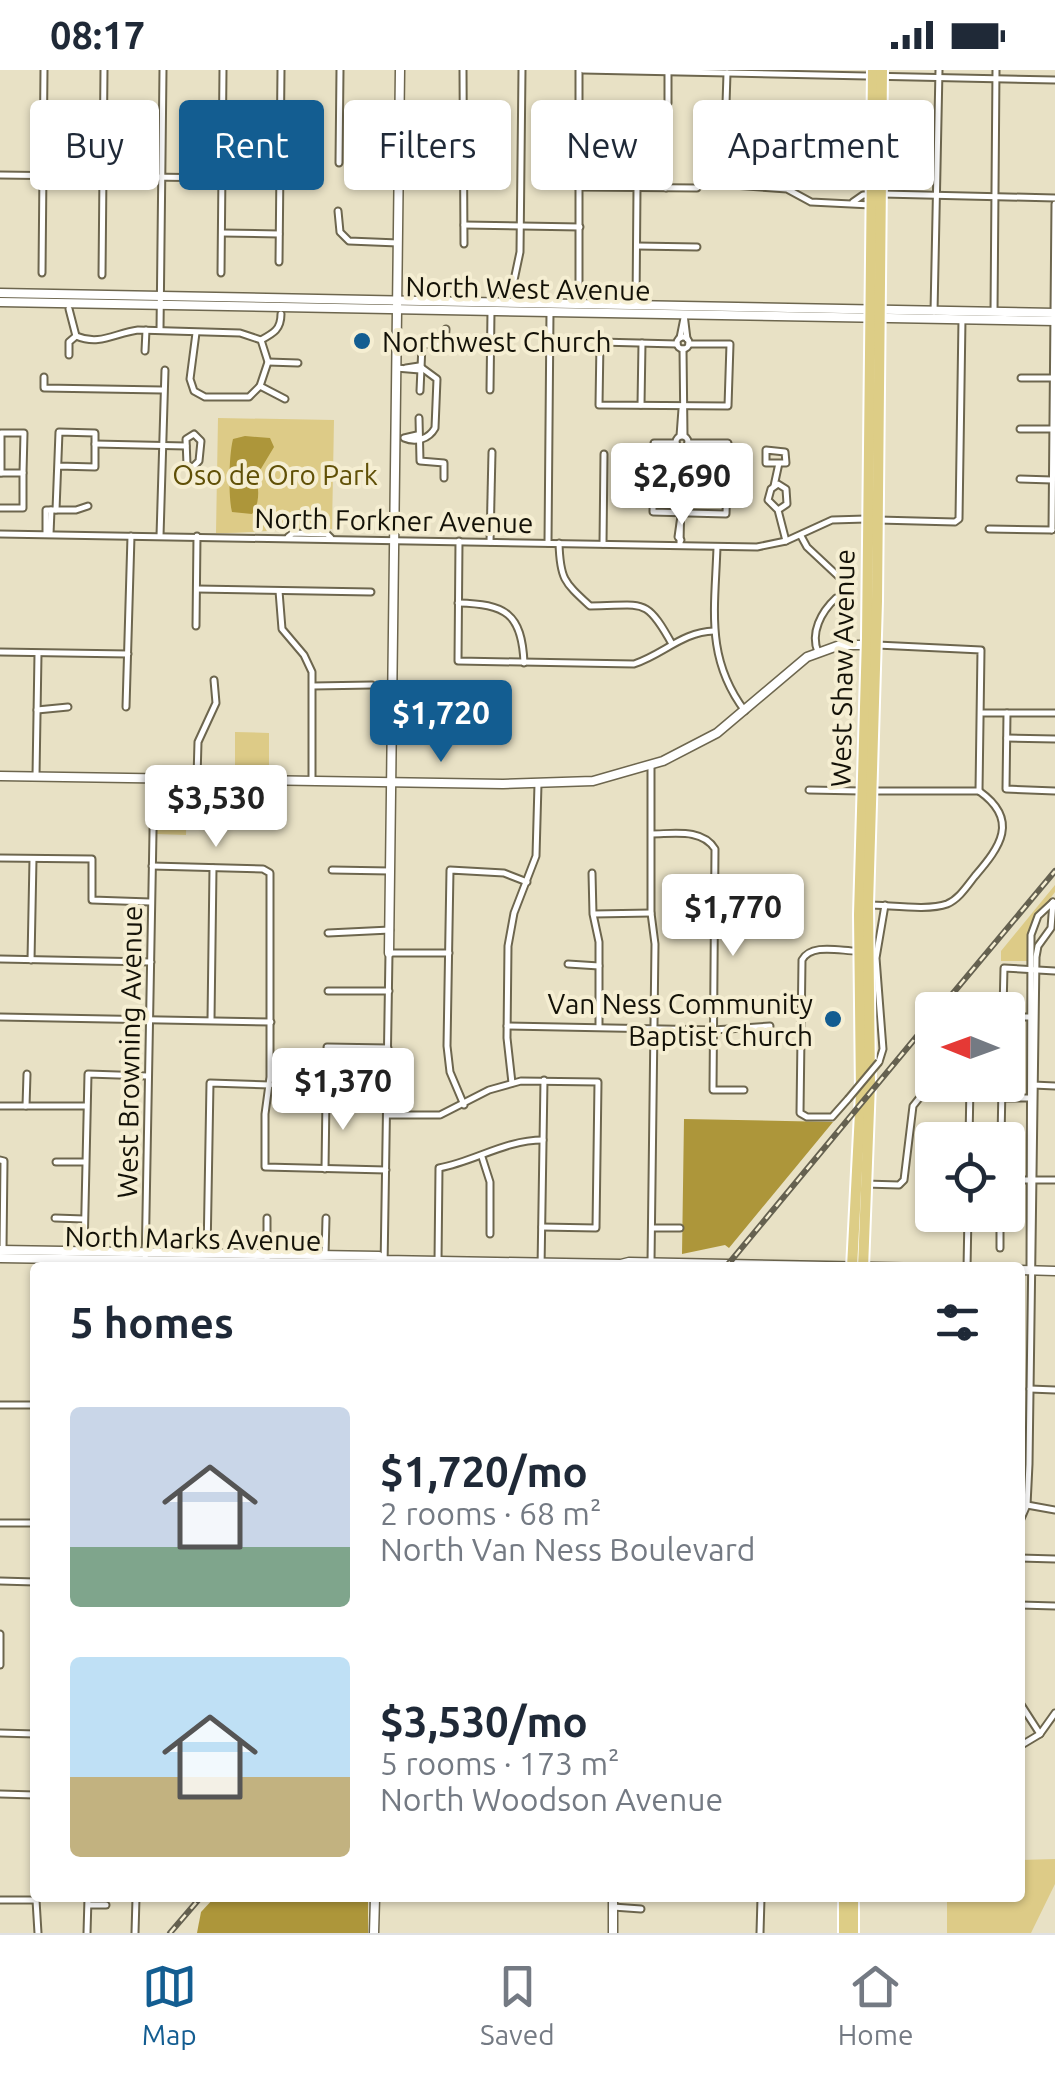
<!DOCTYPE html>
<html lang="en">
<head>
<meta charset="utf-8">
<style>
  body { margin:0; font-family:Ubuntu,sans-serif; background:#f2f2f3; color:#1f2937; height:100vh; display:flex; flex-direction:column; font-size:38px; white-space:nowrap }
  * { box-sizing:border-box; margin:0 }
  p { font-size:32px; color:#747a83 }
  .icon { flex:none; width:55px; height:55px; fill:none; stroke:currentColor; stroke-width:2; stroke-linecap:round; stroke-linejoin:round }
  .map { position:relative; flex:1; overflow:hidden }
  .drawer { position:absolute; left:30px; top:1192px; width:995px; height:640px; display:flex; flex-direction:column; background:#fff; border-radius:10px; box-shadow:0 2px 8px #0004 }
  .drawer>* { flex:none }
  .top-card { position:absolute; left:30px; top:30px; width:995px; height:90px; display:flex; gap:20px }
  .needle { width:65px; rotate:271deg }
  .tools { position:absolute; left:915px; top:922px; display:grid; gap:20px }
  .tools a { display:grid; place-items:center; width:110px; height:110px; border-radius:10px; background:#fff; box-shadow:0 2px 8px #0004; font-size:50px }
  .price { position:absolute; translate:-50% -85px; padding:0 22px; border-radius:10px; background:#fff; color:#222; font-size:32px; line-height:65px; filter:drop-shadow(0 2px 5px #0008) }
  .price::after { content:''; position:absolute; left:50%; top:60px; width:30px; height:22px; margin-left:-15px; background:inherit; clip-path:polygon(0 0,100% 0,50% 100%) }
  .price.current { background:#135d91; color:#fff }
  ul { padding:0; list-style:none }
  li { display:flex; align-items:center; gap:30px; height:250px; padding:0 40px }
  li span { display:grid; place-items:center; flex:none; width:280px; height:200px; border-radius:10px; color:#555 }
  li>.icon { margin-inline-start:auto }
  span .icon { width:120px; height:120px; fill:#fffc; stroke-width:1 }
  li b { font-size:42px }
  h2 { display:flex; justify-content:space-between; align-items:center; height:120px; padding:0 40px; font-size:42px }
  .chip { padding:0 35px; border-radius:10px; background:#fff; box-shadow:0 2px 8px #0004; font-size:35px; line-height:90px }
  .chip.current { background:#135d91; color:#fff }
  .status { display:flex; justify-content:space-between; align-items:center; height:70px; padding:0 50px; background:#fff; direction:ltr }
  .status svg { height:28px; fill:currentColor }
  .dock { display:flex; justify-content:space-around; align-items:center; height:140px; border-top:2px solid #e0e1e3; background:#fff; font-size:28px; color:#747a83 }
  .dock a { display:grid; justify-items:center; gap:5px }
  .dock .current { color:#135d91 }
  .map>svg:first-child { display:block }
  .green { fill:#ddcb87 }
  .water { fill:#ad963a }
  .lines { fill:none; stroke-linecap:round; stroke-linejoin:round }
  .street-casing { stroke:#6d664e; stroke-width:9 }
  .secondary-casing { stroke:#6d664e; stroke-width:11 }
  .primary-casing { stroke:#fff; stroke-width:14 }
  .street { stroke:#fff; stroke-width:5 }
  .secondary { stroke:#fff; stroke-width:8 }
  .primary { stroke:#ddcd86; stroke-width:10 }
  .rail-casing { stroke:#656150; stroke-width:6 }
  .rail { stroke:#f5eed2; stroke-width:2.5; stroke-dasharray:8; stroke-linecap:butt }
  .street-bridge-casing { stroke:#6d664e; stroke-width:9; stroke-linecap:butt }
  .street-bridge { stroke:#fff; stroke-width:5 }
  .poi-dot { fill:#135d91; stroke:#f5eed2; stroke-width:4 }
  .labels { text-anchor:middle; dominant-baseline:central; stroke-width:8; stroke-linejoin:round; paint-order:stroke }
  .street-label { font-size:28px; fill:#141208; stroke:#f5eed2 }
  .poi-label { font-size:28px; fill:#141208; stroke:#f5eed2; text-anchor:start }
  .park-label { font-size:28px; fill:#605007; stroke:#f5eed2 }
</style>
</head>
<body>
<div class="status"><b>08:17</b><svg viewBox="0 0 49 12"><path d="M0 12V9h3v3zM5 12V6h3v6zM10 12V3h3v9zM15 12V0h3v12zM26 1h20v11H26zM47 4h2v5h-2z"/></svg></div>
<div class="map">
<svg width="1055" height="1863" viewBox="0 0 1055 1863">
  <rect width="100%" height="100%" fill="#e8e1c5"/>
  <g class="green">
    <path d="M218,348l116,2 -2,109c-40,-1 -76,4 -116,4z"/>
    <polygon points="235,662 269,663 269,699 235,698"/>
    <polygon points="156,719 187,719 186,765 156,764"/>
    <polygon points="1055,815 1055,822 1030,855 1029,891 1001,891 1001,881"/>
    <polygon points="1055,1789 1055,1814 1031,1863 947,1863 947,1829 929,1828 1020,1828 1020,1790"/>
  </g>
  <g class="water">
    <path d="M245,366l25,2 4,9 -18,30c3,12 4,26 -4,37l-20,-2c-4,-17 -3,-57 1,-73z"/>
    <polygon points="684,1049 833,1052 729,1178 725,1175 682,1184"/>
    <polygon points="214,1828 368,1828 368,1863 197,1863 201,1842"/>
  </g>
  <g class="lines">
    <g class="street-casing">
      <g id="street">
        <polyline points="463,0 464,174"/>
        <polyline points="579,0 579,215"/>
        <polyline points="583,0 1055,10"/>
        <polyline points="668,33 668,2"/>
        <polyline points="726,34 727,3"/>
        <polyline points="579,59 611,59"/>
        <polyline points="339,93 340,0"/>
        <polyline points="0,105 223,108"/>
        <polyline points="705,113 787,119 811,132 871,135"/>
        <polyline points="578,117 697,118"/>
        <polyline points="666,118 667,78"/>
        <polyline points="883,124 1055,128"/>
        <polyline points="853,132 863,125 871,125"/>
        <polyline points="338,141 340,162 349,171 398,173"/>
        <polyline points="464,155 580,157"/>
        <polyline points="222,163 279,164"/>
        <polyline points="637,176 697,177"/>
        <polyline points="279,192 281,0"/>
        <polyline points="42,203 44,0"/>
        <polyline points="221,203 223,0"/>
        <polyline points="102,205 104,0"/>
        <polyline points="513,215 520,182 522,0"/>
        <polyline points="636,235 637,118"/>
        <polyline points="934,242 939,0"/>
        <polyline points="994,242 996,0"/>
        <polyline points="684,244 687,269"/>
        <polyline points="160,260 163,0"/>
        <polyline points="196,263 190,309 194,321 205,327 249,327 260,316 285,329"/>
        <path d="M76,266c24,10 39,-3 62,-6l102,3 21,7 7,22 -8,24"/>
        <circle cx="683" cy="273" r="6"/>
        <polyline points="680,268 684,248"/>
        <path d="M261,270c13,-7 20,-11 20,-26"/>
        <polyline points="677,274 600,272 599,335 728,336 730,274 689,274"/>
        <polyline points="683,279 684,366"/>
        <polyline points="145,281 146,260"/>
        <polyline points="69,285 69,272 76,266 69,239"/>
        <polyline points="268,292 298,293"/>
        <polyline points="396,298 420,300 422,298 419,296 406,298"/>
        <polyline points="44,307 44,318 162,320"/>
        <polyline points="1021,308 1052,308"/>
        <polyline points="490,320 491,241"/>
        <polyline points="420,321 422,275 445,273 446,259"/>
        <polyline points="641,335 642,273"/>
        <polyline points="419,348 420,391 444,393 444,408"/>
        <polyline points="1020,359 1052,359"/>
        <polygon points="194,364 201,371 199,391 193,397 187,395 186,369"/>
        <circle cx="682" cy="372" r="6"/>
        <polyline points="680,366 682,339"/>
        <path d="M420,369l-3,-4 -13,3c12,5 25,1 31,-10l2,-49 -15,-11"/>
        <polyline points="676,373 654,373 653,442 726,444 728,373 688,373"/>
        <polyline points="95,374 186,376"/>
        <polyline points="0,403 23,403 23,438 0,438"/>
        <polyline points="1,403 1,363 24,363 23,403"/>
        <polyline points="1020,409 1052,410"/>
        <polyline points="774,416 779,393 766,393 766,380 785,382 786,393 779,393"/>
        <polyline points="56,440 76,440 88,436"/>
        <polyline points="778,440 787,434 786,419 778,414 771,419 768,430 778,440 786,471"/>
        <polyline points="878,450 955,452 959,449 962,249"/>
        <polyline points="989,459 1052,460"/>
        <polyline points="1052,460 1055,134"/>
        <polyline points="0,464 757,477 786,471 832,450 866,449"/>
        <polyline points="46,464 46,440 56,440 59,362 95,363 95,397 58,396"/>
        <polyline points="50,464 51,440"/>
        <polyline points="160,466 165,300"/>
        <polyline points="801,466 807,477 838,506"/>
        <polyline points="288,467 293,463 327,464 331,468"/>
        <polyline points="681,470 678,467 681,446"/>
        <path d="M459,471l-1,120 176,3c30,-10 48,-32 80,-33"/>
        <polyline points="490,472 492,382"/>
        <polyline points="548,473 550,242"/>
        <path d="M559,473c1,36 5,39 31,63 53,0 55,-11 82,38"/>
        <polyline points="603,474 604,384"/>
        <polyline points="680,474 682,379"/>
        <path d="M717,477c-2,62 -12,111 28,164"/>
        <polyline points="197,519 371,522"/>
        <polyline points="279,521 282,559 304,585 312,602 312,711"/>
        <path d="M458,533c47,1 64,10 66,60"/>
        <polyline points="196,556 197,466"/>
        <polyline points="877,575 981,580 979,721"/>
        <polyline points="0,582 128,584"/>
        <path d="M818,582c-8,-19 3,-40 18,-54"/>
        <polyline points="313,616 372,615"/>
        <polyline points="126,637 131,466"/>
        <polyline points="37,640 68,637"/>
        <polyline points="983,643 1055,643"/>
        <polyline points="1007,643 1006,719 1055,721"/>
        <polyline points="1007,668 1055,669"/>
        <polyline points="36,706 38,584"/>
        <polyline points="197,708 198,672 216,633 214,610"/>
        <polyline points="809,720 861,721"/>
        <polyline points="873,721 979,721"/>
        <path d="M652,764c21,0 50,-6 63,15l-2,241h31"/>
        <polyline points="0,788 92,789 92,830 150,832"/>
        <polyline points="152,796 263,799 270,803 270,1007 265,1044 265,1097 386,1100"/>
        <polyline points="332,800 390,801"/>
        <polyline points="592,803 593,844 599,872 599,957"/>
        <path d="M868,835c21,0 61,6 79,-1 12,-5 20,-18 28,-28 25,-29 45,-56 4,-85"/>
        <polyline points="594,844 651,843"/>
        <polyline points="718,844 740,843"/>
        <polyline points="328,863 390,860"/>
        <polyline points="0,889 151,892"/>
        <polyline points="31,890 33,789"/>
        <polyline points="568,894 599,896"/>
        <polyline points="328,921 389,921"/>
        <polyline points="1003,940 1004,898 1055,901"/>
        <polyline points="0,947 271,952"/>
        <polyline points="1008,947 1029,947"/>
        <polyline points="211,950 213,798"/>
        <polyline points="507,956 714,960 770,956"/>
        <polyline points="327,977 388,978"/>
        <polyline points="879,992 883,979 876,888 885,835"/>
        <polyline points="512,1013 507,968 508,876 514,843 536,786 538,714"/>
        <polyline points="1033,1015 1055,1016"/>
        <polyline points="1002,1028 1031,1028"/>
        <path d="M848,1029l-16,18h-25l-7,-4 2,-153c9,-17 38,-9 55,-9"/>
        <polyline points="464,1035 450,1002 447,976 450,800 504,803 527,812"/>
        <polyline points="0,1036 86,1036"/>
        <polyline points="26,1036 27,1004"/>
        <polyline points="387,1045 440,1045 489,1020 521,1011 598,1012 596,1158 542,1157"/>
        <polyline points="969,1070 970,1015"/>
        <polyline points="1001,1070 1002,1015"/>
        <polyline points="482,1087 490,1112 490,1164"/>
        <polyline points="0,1090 4,1091 3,1178"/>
        <polyline points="56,1092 85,1092"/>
        <polyline points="325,1099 326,1027"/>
        <polyline points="1008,1110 1055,1110"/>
        <polyline points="865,1114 899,1115 904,1110 913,1036 932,1012"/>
        <polyline points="55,1148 84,1149"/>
        <polyline points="652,1158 680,1158"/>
        <polyline points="1000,1178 1000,1145"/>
        <polyline points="84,1182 88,1004 147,1006"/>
        <polyline points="207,1184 210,1013 270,1015"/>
        <polyline points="325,1185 326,1148"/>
        <path d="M438,1191l1,-93c37,-7 66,-28 104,-28"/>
        <polyline points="651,1192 655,874 651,843 651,695"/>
        <polyline points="1030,1197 1031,865 1038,846 1053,832"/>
        <polyline points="145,1198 154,708"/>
        <polyline points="267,1198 267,1148"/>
        <polyline points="384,1198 389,883 449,883"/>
        <polyline points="541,1198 544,1010"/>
        <polyline points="967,1198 968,1145"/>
        <polyline points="1030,1319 1055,1320"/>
        <polyline points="0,1335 35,1335"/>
        <polyline points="35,1357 35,1394"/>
        <polyline points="1027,1435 1055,1440"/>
        <polyline points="1020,1451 1027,1435 1029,1394 1036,887 1038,876 1051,858 1053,832"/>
        <polyline points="0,1453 35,1453"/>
        <polyline points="1020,1488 1055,1489"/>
        <polyline points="0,1511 35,1512"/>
        <polyline points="1020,1535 1055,1536"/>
        <polyline points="0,1564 0,1595"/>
        <polyline points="1020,1633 1040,1664"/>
        <polyline points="0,1663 35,1664"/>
        <polyline points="1020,1676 1040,1664 1055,1643"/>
        <polyline points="0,1724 35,1725"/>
        <polyline points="0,1830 36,1830"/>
        <polyline points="36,1830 38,1863"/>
        <polyline points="89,1835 106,1835"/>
        <polyline points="613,1837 641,1839"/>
        <polyline points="87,1863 88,1828"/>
        <polyline points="135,1863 136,1828"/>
        <polyline points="760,1863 761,1828"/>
      </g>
    </g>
    <g class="secondary-casing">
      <g id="secondary">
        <polyline points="0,223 1055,243"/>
        <polyline points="0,232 1055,251"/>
        <polyline points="0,706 503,714 593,711 663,691 717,663 807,587 840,575 870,575"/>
        <polyline points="389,883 400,0"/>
        <polyline points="0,1180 379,1186 384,1190 621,1194 629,1192 929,1198"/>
        <polyline points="0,1188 379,1194 384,1190"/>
        <polyline points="1020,1200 1055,1201"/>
        <polyline points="374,1863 375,1828"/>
        <polyline points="613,1863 613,1828"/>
      </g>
    </g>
    <g class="primary-casing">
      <g id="primary">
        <polyline points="852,1198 861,1023 859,845 867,568 873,0"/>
        <polyline points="863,1198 870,1013 868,835 877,531 882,0"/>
        <polyline points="844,1863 844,1828"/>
        <polyline points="853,1863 853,1828"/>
      </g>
    </g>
    <use href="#street" class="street"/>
    <use href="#secondary" class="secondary"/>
    <use href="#primary" class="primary"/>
    <g class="rail-casing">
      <g id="rail">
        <polyline points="939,940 1055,801"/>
        <polyline points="725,1198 932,948"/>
        <polyline points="170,1863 200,1828"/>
      </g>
    </g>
    <use href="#rail" class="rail"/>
    <g class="street-bridge-casing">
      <polyline id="street-bridge" points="848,1029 879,992"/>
    </g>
    <use href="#street-bridge" class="street-bridge"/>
  </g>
  <g class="poi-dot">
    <circle cx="362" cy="271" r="10"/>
    <circle cx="833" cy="949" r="10"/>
  </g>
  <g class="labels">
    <g class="street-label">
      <text transform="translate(528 218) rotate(1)">North West Avenue</text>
      <text transform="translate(394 450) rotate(1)">North Forkner Avenue</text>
      <text transform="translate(842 598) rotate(-89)">West Shaw Avenue</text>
      <text transform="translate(129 982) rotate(-89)">West Browning Avenue</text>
      <text transform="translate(193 1168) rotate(1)">North Marks Avenue</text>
    </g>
    <g class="poi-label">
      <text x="382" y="271">Northwest Church</text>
      <text x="813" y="933" text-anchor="end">Van Ness Community<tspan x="813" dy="32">Baptist Church</tspan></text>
    </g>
    <g class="park-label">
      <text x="275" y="404">Oso de Oro Park</text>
    </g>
  </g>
</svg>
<div class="tools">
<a><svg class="needle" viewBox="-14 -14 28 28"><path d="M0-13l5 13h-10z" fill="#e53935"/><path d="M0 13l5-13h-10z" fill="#747a83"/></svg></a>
<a><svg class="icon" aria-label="locate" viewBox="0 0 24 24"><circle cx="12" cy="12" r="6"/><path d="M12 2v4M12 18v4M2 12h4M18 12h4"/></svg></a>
</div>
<b class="price" style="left:682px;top:458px">$2,690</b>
<b class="price current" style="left:441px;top:695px">$1,720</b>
<b class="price" style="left:216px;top:780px">$3,530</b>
<b class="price" style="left:733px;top:889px">$1,770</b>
<b class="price" style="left:343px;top:1063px">$1,370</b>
<div class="top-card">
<a class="chip">Buy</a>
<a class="chip current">Rent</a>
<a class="chip">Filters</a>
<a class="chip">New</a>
<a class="chip">Apartment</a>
</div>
<section class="drawer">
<h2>5 homes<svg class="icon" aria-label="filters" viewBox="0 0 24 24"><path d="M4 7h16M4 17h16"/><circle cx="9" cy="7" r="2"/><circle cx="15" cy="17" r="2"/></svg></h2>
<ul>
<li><span style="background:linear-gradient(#c9d6e8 70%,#7fa58c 0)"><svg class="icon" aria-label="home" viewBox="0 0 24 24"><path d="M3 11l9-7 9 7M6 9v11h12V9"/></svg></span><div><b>$1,720/mo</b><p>2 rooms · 68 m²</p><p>North Van Ness Boulevard</p></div></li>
<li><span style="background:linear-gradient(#bfe0f5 60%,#c2b280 0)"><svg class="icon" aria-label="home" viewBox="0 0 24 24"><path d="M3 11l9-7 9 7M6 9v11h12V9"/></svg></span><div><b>$3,530/mo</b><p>5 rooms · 173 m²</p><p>North Woodson Avenue</p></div></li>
</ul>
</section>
</div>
<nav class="dock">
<a class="current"><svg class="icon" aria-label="map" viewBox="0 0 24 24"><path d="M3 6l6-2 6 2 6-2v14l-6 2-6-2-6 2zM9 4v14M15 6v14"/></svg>Map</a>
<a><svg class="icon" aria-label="saved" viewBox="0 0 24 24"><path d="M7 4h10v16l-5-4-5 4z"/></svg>Saved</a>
<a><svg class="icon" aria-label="home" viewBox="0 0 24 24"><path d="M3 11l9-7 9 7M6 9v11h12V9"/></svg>Home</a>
</nav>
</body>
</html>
